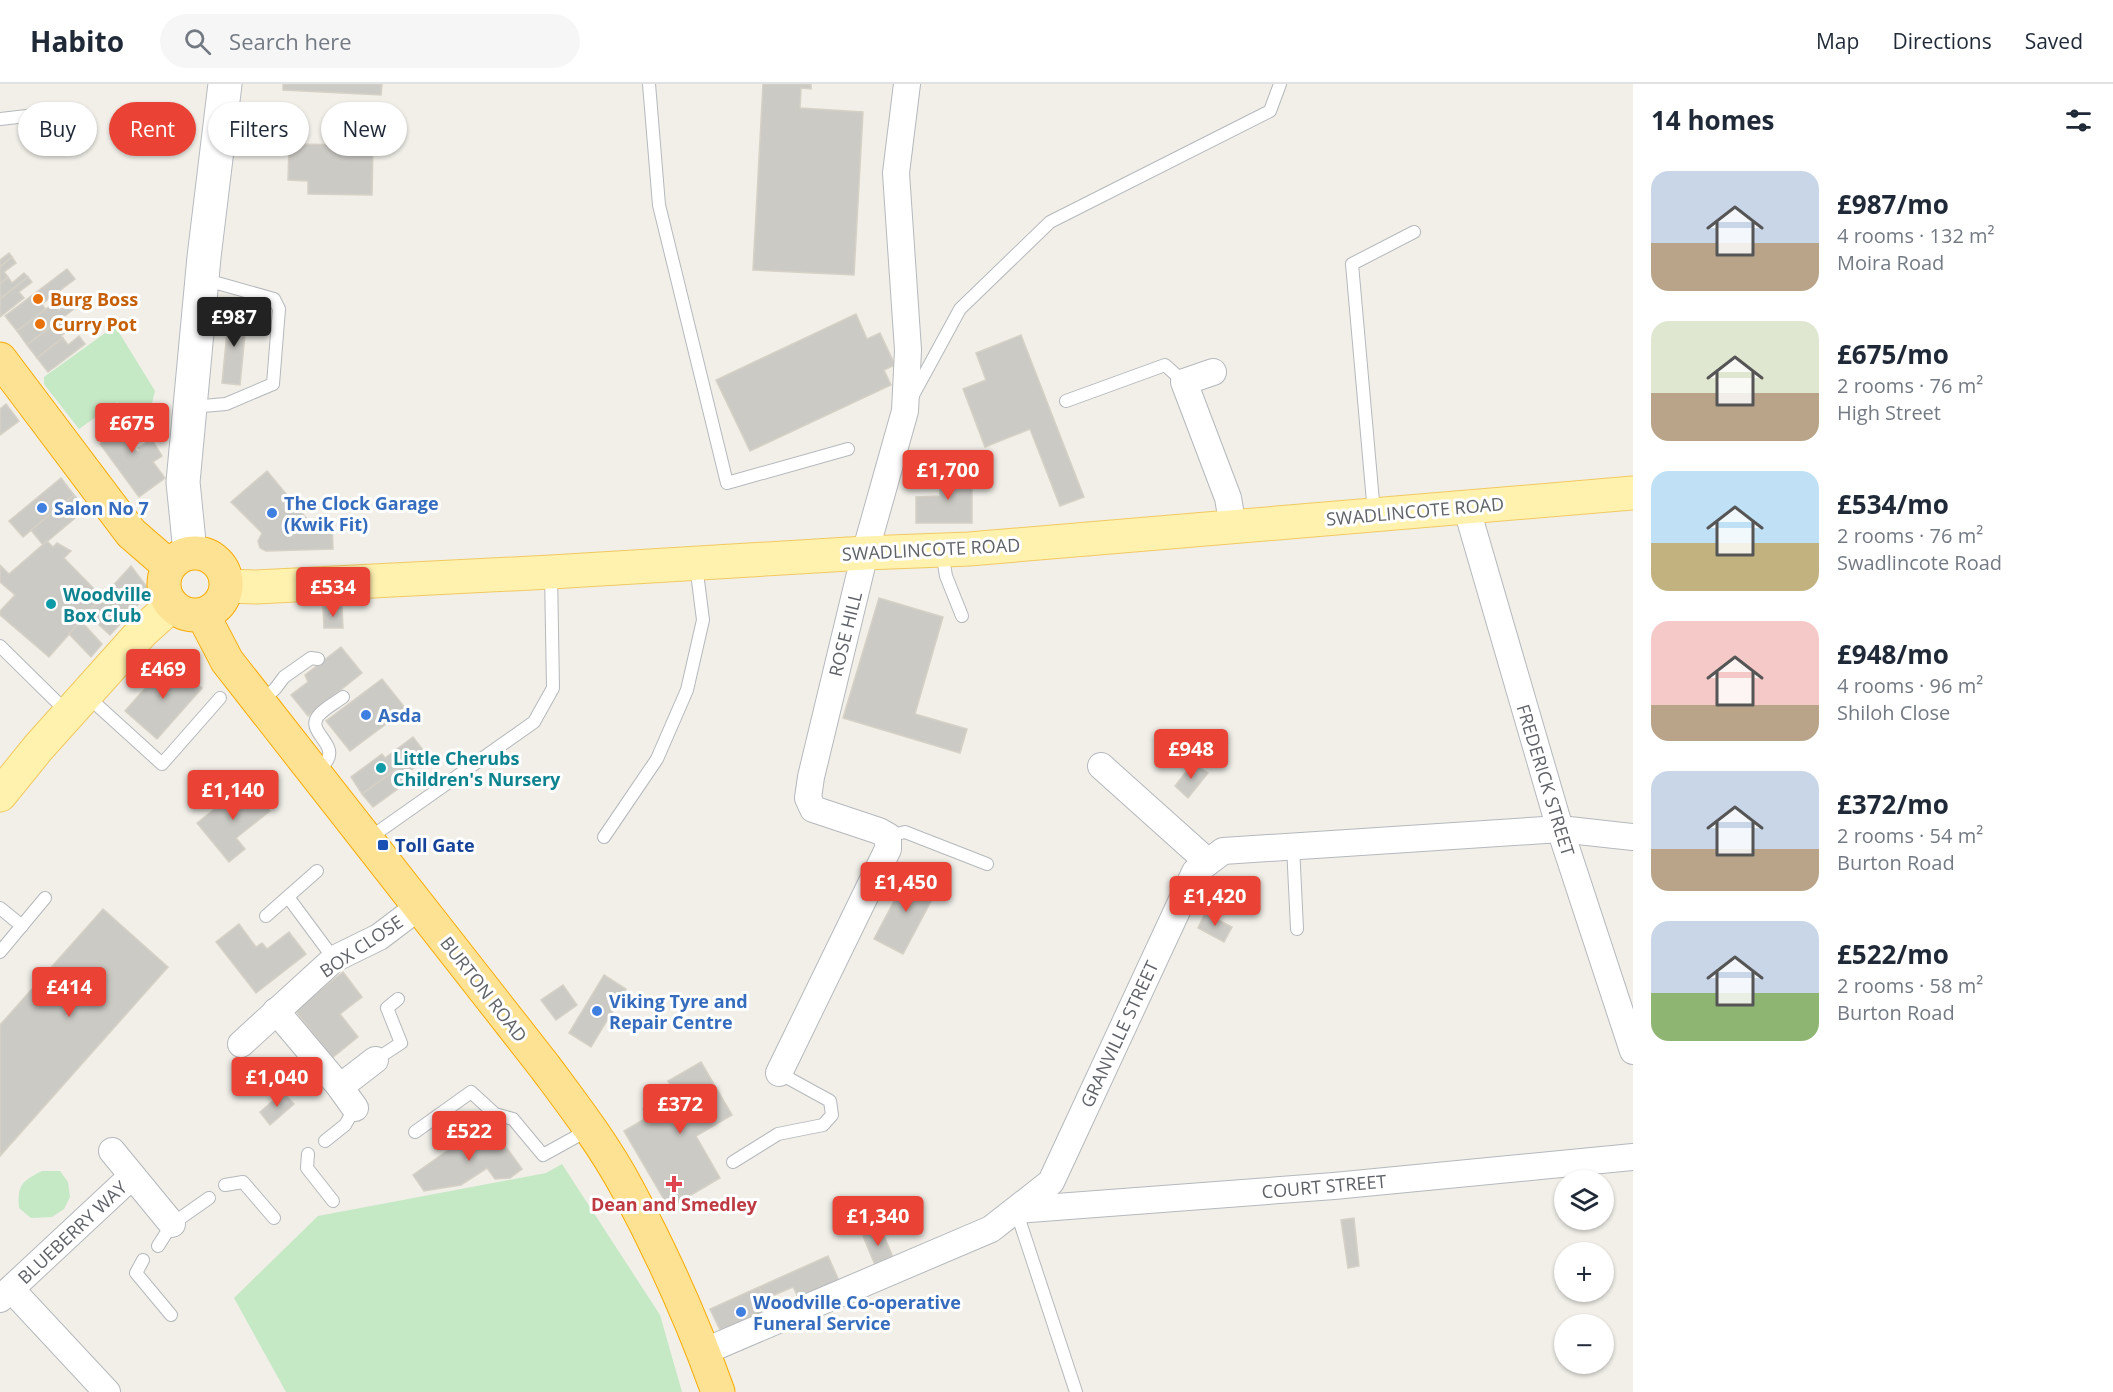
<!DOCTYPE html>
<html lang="en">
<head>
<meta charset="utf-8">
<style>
  body { margin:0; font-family:"Open Sans",sans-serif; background:#f6f6f7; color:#1f2937; height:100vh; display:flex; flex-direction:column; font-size:22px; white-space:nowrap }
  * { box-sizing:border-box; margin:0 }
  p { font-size:20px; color:#747a83 }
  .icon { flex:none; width:33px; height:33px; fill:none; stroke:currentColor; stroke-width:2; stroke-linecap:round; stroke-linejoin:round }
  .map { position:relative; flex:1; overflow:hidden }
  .details { display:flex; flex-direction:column; background:#fff; width:480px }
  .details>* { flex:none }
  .hud { position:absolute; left:18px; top:18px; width:570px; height:54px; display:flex; gap:12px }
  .tools { position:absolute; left:1554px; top:1086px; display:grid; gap:12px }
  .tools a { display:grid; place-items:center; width:60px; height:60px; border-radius:50%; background:#fff; box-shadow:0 2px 4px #0004; font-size:30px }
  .price { position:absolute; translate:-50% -51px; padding:0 14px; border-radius:6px; background:#ea4335; color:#fff; font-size:20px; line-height:39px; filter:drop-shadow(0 2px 3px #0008) }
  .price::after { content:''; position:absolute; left:50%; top:36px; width:18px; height:14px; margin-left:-9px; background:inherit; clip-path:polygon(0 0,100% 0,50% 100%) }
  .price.selected { background:#222; color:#fff }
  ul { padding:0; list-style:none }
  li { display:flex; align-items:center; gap:18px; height:150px; padding:0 18px }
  li span { display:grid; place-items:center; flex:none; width:168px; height:120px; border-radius:18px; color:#555 }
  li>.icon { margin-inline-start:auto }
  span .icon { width:72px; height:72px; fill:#fffc; stroke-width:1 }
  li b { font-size:26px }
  h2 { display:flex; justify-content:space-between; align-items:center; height:72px; padding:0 18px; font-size:26px }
  .chip { padding:0 21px; border-radius:27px; background:#fff; box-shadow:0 2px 4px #0004; font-size:21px; line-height:54px }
  .chip.selected { background:#ea4335; color:#fff }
  header { display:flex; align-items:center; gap:36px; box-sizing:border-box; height:84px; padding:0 30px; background:#fff; border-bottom:2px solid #e0e1e3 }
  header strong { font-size:28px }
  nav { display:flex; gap:33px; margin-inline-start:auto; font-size:21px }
  .search { width:420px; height:54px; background:#f6f6f7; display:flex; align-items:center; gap:15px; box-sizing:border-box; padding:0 21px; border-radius:33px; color:#747a83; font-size:22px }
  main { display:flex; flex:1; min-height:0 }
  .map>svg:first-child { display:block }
  .green { fill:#c5e8c5 }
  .building { fill:#cccac5; stroke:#d6d1c6; stroke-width:1.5 }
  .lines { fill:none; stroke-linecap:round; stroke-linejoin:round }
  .lane-casing { stroke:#b5b8bc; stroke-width:14 }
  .street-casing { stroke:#b5b8bc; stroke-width:28 }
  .secondary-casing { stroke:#b6babf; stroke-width:35 }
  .primary-casing { stroke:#f2c960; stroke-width:35 }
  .highway-casing { stroke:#f9ab00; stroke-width:35 }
  .lane { stroke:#fff; stroke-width:12 }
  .street { stroke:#fff; stroke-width:26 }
  .secondary { stroke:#fff; stroke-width:33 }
  .primary { stroke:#fff2af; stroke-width:33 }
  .highway { stroke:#fde293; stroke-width:33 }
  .food-dot { fill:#e8710a; stroke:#fff; stroke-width:2 }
  .shop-dot { fill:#3f7fe0; stroke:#fff; stroke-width:2 }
  .culture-dot { fill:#0f9aa8; stroke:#fff; stroke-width:2 }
  .transit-dot { fill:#1a4fb4; stroke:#fff; stroke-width:2 }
  .health-dot { fill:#e0444e; stroke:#fff; stroke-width:2 }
  .labels { text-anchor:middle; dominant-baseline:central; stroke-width:6; stroke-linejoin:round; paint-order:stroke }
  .food-label { font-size:18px; font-weight:bold; fill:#c56008; stroke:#fff; text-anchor:start }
  .shop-label { font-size:18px; font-weight:bold; fill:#366cbe; stroke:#fff; text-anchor:start }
  .street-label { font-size:18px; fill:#5f6368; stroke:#fff }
  .culture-label { font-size:18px; font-weight:bold; fill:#0d838f; stroke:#fff; text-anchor:start }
  .transit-label { font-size:18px; font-weight:bold; fill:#164399; stroke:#fff; text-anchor:start }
  .health-label { font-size:18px; font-weight:bold; fill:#be3a42; stroke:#fff }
</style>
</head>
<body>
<header>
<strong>Habito</strong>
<div class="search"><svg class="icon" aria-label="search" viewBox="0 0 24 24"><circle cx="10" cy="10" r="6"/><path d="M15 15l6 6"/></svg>Search here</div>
<nav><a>Map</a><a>Directions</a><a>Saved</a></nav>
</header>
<main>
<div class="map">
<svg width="1633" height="1308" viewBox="0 0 1633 1308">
  <rect width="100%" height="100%" fill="#f1efe8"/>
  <g class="green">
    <polygon points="115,242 155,307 152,319 127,330 117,318 79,345 44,300 44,293"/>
    <polygon points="562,1080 660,1231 682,1308 286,1308 234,1214 318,1132 546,1089"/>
    <path d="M42,1087h18l8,11 2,15 -6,12 -12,8 -21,1 -12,-10c-2,-23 3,-27 23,-37z"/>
  </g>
  <g class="building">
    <polygon points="283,0 382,0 381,11 283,6"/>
    <polygon points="763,0 811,0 811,5 801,4 800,24 863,28 854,191 753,186"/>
    <polygon points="289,60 373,61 372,111 308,110 308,97 288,96"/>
    <polygon points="9,169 12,173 0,183 0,176"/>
    <polygon points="12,173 16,179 4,188 8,193 0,200 0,183"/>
    <polygon points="67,185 75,195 42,220 46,226 17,247 5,232"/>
    <polygon points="24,189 28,193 0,215 0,200 8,193 12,199"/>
    <polygon points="28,193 32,198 19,208 24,214 0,233 0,215"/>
    <polygon points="74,214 79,221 27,261 17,247 54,219 59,226"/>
    <polygon points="229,228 247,230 240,301 222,299"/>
    <polygon points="856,230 867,255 880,249 895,281 884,286 891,301 750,367 716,296"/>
    <polygon points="64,233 72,243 61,252 63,254 37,274 27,261"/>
    <polygon points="1021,251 1084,413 1060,422 1030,345 985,363 963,305 986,296 976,269"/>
    <polygon points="79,252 85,260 48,288 37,274 63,254 68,261"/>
    <polygon points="6,320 19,337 0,351 0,325"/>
    <polygon points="121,324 140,349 129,357 137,368 140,366 138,364 148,357 150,359 153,357 162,372 153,378 165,394 139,413 100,360 114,349 104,335"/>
    <polygon points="267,387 312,441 332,441 333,465 266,467 260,464 258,457 262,449 231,418"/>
    <polygon points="940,387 972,387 972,439 916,439 916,413 940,412"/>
    <polygon points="61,394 74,411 23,453 9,437"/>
    <polygon points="74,411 86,425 43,461 31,446"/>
    <polygon points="47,457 53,463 57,459 71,467 64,474 102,513 49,573 0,531 0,527 15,511 0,498 0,481 9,490"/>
    <polygon points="131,482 147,503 146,512 110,551 87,530"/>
    <polygon points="879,514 943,533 915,630 967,645 960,669 843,634"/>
    <polygon points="323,523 342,523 343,544 324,544"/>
    <polygon points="81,537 102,560 91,573 69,550"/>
    <polygon points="341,563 362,589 308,632 291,611 308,598 305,591"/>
    <polygon points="170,576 202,604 157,655 125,627"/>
    <polygon points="382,595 406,625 350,667 326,637"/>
    <polygon points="413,653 423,666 362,710 351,693 382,670 385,674"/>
    <polygon points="423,666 428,674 401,693 406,699 373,723 362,710"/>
    <polygon points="1193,679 1208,689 1188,714 1175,702"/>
    <polygon points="247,699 270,727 236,754 245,765 229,778 197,739"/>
    <polygon points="909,789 938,804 903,870 874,855"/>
    <polygon points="103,825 168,883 0,1072 0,941"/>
    <polygon points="1205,829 1232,843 1224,858 1198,844"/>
    <polygon points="239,840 256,863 262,859 267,865 289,848 306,870 256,909 216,858"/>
    <polygon points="343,888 362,913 340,930 358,953 332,974 295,926"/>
    <polygon points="604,891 626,905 591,963 569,949"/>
    <polygon points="563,901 577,921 556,936 541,916"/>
    <polygon points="701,978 732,1031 696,1052 720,1094 669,1124 624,1047 648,1033 643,1025 674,1007 668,997"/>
    <polygon points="283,1008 294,1020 270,1041 260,1028"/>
    <polygon points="488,1038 522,1085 510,1094 495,1095 487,1084 461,1101 424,1107 413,1091"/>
    <polygon points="1354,1134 1359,1182 1348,1184 1341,1136"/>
    <polygon points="881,1145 893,1173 875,1181 863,1152"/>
    <polygon points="828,1172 840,1199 800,1217 793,1203 765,1215 759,1203"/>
    <polygon points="759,1203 772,1230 723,1252 710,1225"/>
  </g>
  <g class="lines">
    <g class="lane-casing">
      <g id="lane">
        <polyline points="649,0 659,121 727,399 848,365"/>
        <polyline points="0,35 53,29"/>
        <polyline points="911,315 960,225 1050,138 1270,27 1280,0"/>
        <polyline points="1066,317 1165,281 1184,298"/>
        <polyline points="191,323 226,320 273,300 279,225 274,215 203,195"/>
        <polyline points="1374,429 1352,180 1414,148"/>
        <polyline points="942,467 946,492 962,532"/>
        <polyline points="0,562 67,628"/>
        <polyline points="86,611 162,680 220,614"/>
        <polyline points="261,617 275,605 284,593 311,574 318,575"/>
        <path d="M315,687c3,-3 8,-6 11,-9 14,-18 -22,-31 -7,-47 6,-7 16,-12 24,-18"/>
        <polyline points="888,752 905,748 987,780"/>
        <polyline points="604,753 657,675 687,606 703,536 696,481"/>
        <polyline points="368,755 534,638 553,604 551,489"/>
        <polyline points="1293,762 1297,845"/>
        <polyline points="288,813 334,875"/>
        <polyline points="0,824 22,842"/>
        <polyline points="266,832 317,787"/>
        <polyline points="0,868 45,814"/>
        <polyline points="375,976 401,959 387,924 398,915"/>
        <polyline points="415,1048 471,1008 495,1030 513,1035 543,1071 590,1045"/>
        <polyline points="325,1057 345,1041 355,1024"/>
        <polyline points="308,1070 307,1084 333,1117"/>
        <polyline points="733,1078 778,1050 823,1041 832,1031 830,1017 779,989"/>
        <polyline points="225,1101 243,1098 274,1134"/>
        <polyline points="1016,1126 1076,1308"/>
        <polyline points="158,1162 172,1140 209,1114"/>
        <polyline points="143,1176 136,1189 171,1231"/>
      </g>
    </g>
    <g class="street-casing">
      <g id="street">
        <polyline points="1213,288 1184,298 1228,414 1233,443"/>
        <polyline points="1466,422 1560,745 1633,967"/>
        <polyline points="1101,682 1208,778"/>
        <polyline points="276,927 340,1003 355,1024"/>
        <polyline points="241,960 334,875 379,853 420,822"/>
        <polyline points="779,989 888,765 888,752 879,747 813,725 808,714 811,693 865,469 905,327 908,266 896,89 907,0"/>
        <polyline points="340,1003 375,976"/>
        <polyline points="112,1067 172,1140"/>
        <polyline points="1016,1126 1334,1102 1633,1073"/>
        <polyline points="11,1205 107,1308"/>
        <polyline points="0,1215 132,1092"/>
        <polyline points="703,1268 991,1145 1051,1098 1195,788 1223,767 1560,745 1633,753"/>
      </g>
    </g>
    <g class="secondary-casing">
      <polyline id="secondary" points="190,468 183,398 204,173 225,0"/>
    </g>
    <g class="primary-casing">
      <g id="primary">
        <polyline points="227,502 256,503 551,488 865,469 969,465 1633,409"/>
        <polyline points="0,711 38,664 142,548 172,521"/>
      </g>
    </g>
    <g class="highway-casing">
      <g id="highway">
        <polyline points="0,275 131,449 169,482"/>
        <circle cx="195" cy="500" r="31"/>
        <path d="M203,531l24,46 318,406c29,39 59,78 82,121 35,65 66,134 91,204"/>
      </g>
    </g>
    <use href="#lane" class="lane"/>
    <use href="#street" class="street"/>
    <use href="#secondary" class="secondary"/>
    <use href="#primary" class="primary"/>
    <use href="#highway" class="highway"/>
  </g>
  <g class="food-dot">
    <circle cx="38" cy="215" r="6"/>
    <circle cx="40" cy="240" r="6"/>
  </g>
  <g class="shop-dot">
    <circle cx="42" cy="424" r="6"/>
    <circle cx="272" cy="429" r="6"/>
    <circle cx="366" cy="631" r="6"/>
    <circle cx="597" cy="927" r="6"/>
    <circle cx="741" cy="1228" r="6"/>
  </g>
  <g class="culture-dot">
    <circle cx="51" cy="520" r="6"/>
    <circle cx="381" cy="684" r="6"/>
  </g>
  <rect class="transit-dot" x="377" y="755" width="12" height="12" rx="3"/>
  <path class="health-dot" d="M671 1091h6v6h6v6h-6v6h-6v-6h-6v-6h6z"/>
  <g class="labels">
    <g class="food-label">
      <text x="50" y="215">Burg Boss</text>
      <text x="52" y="240">Curry Pot</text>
    </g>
    <g class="shop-label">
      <text x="284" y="419">The Clock Garage<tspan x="284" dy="21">(Kwik Fit)</tspan></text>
      <text x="54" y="424">Salon No 7</text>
      <text x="378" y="631">Asda</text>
      <text x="609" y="917">Viking Tyre and<tspan x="609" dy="21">Repair Centre</tspan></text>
      <text x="753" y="1218">Woodville Co-operative<tspan x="753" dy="21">Funeral Service</tspan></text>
    </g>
    <g class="street-label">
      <text transform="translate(1415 427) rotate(-5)">SWADLINCOTE ROAD</text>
      <text transform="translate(931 465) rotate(-3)">SWADLINCOTE ROAD</text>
      <text transform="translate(845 550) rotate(-76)">ROSE HILL</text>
      <text transform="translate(1546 696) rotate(73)">FREDERICK STREET</text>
      <text transform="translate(361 862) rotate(-34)">BOX CLOSE</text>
      <text transform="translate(484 905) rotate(52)">BURTON ROAD</text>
      <text transform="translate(1119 950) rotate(-65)">GRANVILLE STREET</text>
      <text transform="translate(1324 1102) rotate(-5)">COURT STREET</text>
      <text transform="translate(72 1148) rotate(-43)">BLUEBERRY WAY</text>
    </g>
    <g class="culture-label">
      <text x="63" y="510">Woodville<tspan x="63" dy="21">Box Club</tspan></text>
      <text x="393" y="674">Little Cherubs<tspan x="393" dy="21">Children's Nursery</tspan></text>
    </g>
    <g class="transit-label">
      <text x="395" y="761">Toll Gate</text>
    </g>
    <g class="health-label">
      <text x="674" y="1120">Dean and Smedley</text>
    </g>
  </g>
</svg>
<div class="tools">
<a><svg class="icon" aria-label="layers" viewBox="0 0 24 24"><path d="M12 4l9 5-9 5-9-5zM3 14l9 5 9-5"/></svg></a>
<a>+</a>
<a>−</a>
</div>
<b class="price selected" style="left:234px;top:264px">£987</b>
<b class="price" style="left:132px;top:370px">£675</b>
<b class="price" style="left:948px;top:417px">£1,700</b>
<b class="price" style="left:333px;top:534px">£534</b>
<b class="price" style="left:163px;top:616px">£469</b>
<b class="price" style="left:1191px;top:696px">£948</b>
<b class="price" style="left:233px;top:737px">£1,140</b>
<b class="price" style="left:906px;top:829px">£1,450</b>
<b class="price" style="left:1215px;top:843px">£1,420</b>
<b class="price" style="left:69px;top:934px">£414</b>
<b class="price" style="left:277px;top:1024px">£1,040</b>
<b class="price" style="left:680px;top:1051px">£372</b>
<b class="price" style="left:469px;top:1078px">£522</b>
<b class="price" style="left:878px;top:1163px">£1,340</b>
<div class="hud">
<a class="chip">Buy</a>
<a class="chip selected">Rent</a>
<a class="chip">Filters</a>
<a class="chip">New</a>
</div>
</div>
<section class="details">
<h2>14 homes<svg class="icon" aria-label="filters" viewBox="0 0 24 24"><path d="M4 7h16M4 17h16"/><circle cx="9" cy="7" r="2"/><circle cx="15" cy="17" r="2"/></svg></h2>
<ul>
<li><span style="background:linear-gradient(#c9d6e8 60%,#b9a48a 0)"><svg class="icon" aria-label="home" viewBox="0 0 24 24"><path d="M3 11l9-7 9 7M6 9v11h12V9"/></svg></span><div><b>£987/mo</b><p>4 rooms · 132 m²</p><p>Moira Road</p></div></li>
<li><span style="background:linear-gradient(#dfe7d0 60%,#b9a48a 0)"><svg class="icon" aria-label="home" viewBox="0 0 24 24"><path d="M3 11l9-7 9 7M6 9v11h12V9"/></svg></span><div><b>£675/mo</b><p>2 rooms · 76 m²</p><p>High Street</p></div></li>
<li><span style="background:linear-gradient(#bfe0f5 60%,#c2b280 0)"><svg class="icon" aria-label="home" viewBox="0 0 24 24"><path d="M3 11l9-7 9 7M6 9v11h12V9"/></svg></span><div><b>£534/mo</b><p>2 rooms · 76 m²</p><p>Swadlincote Road</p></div></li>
<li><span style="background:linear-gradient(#f6c9c9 70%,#b9a48a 0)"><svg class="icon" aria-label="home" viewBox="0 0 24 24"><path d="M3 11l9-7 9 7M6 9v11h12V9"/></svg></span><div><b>£948/mo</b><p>4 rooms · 96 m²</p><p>Shiloh Close</p></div></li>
<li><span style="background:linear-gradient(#c9d6e8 65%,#b9a48a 0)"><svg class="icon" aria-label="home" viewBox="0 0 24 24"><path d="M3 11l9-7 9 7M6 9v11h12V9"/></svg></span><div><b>£372/mo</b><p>2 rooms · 54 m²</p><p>Burton Road</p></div></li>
<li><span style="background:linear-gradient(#c9d6e8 60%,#8fb573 0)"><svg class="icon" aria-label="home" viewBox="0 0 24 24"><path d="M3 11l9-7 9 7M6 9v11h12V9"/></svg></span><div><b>£522/mo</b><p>2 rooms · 58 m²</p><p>Burton Road</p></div></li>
</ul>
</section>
</main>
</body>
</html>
